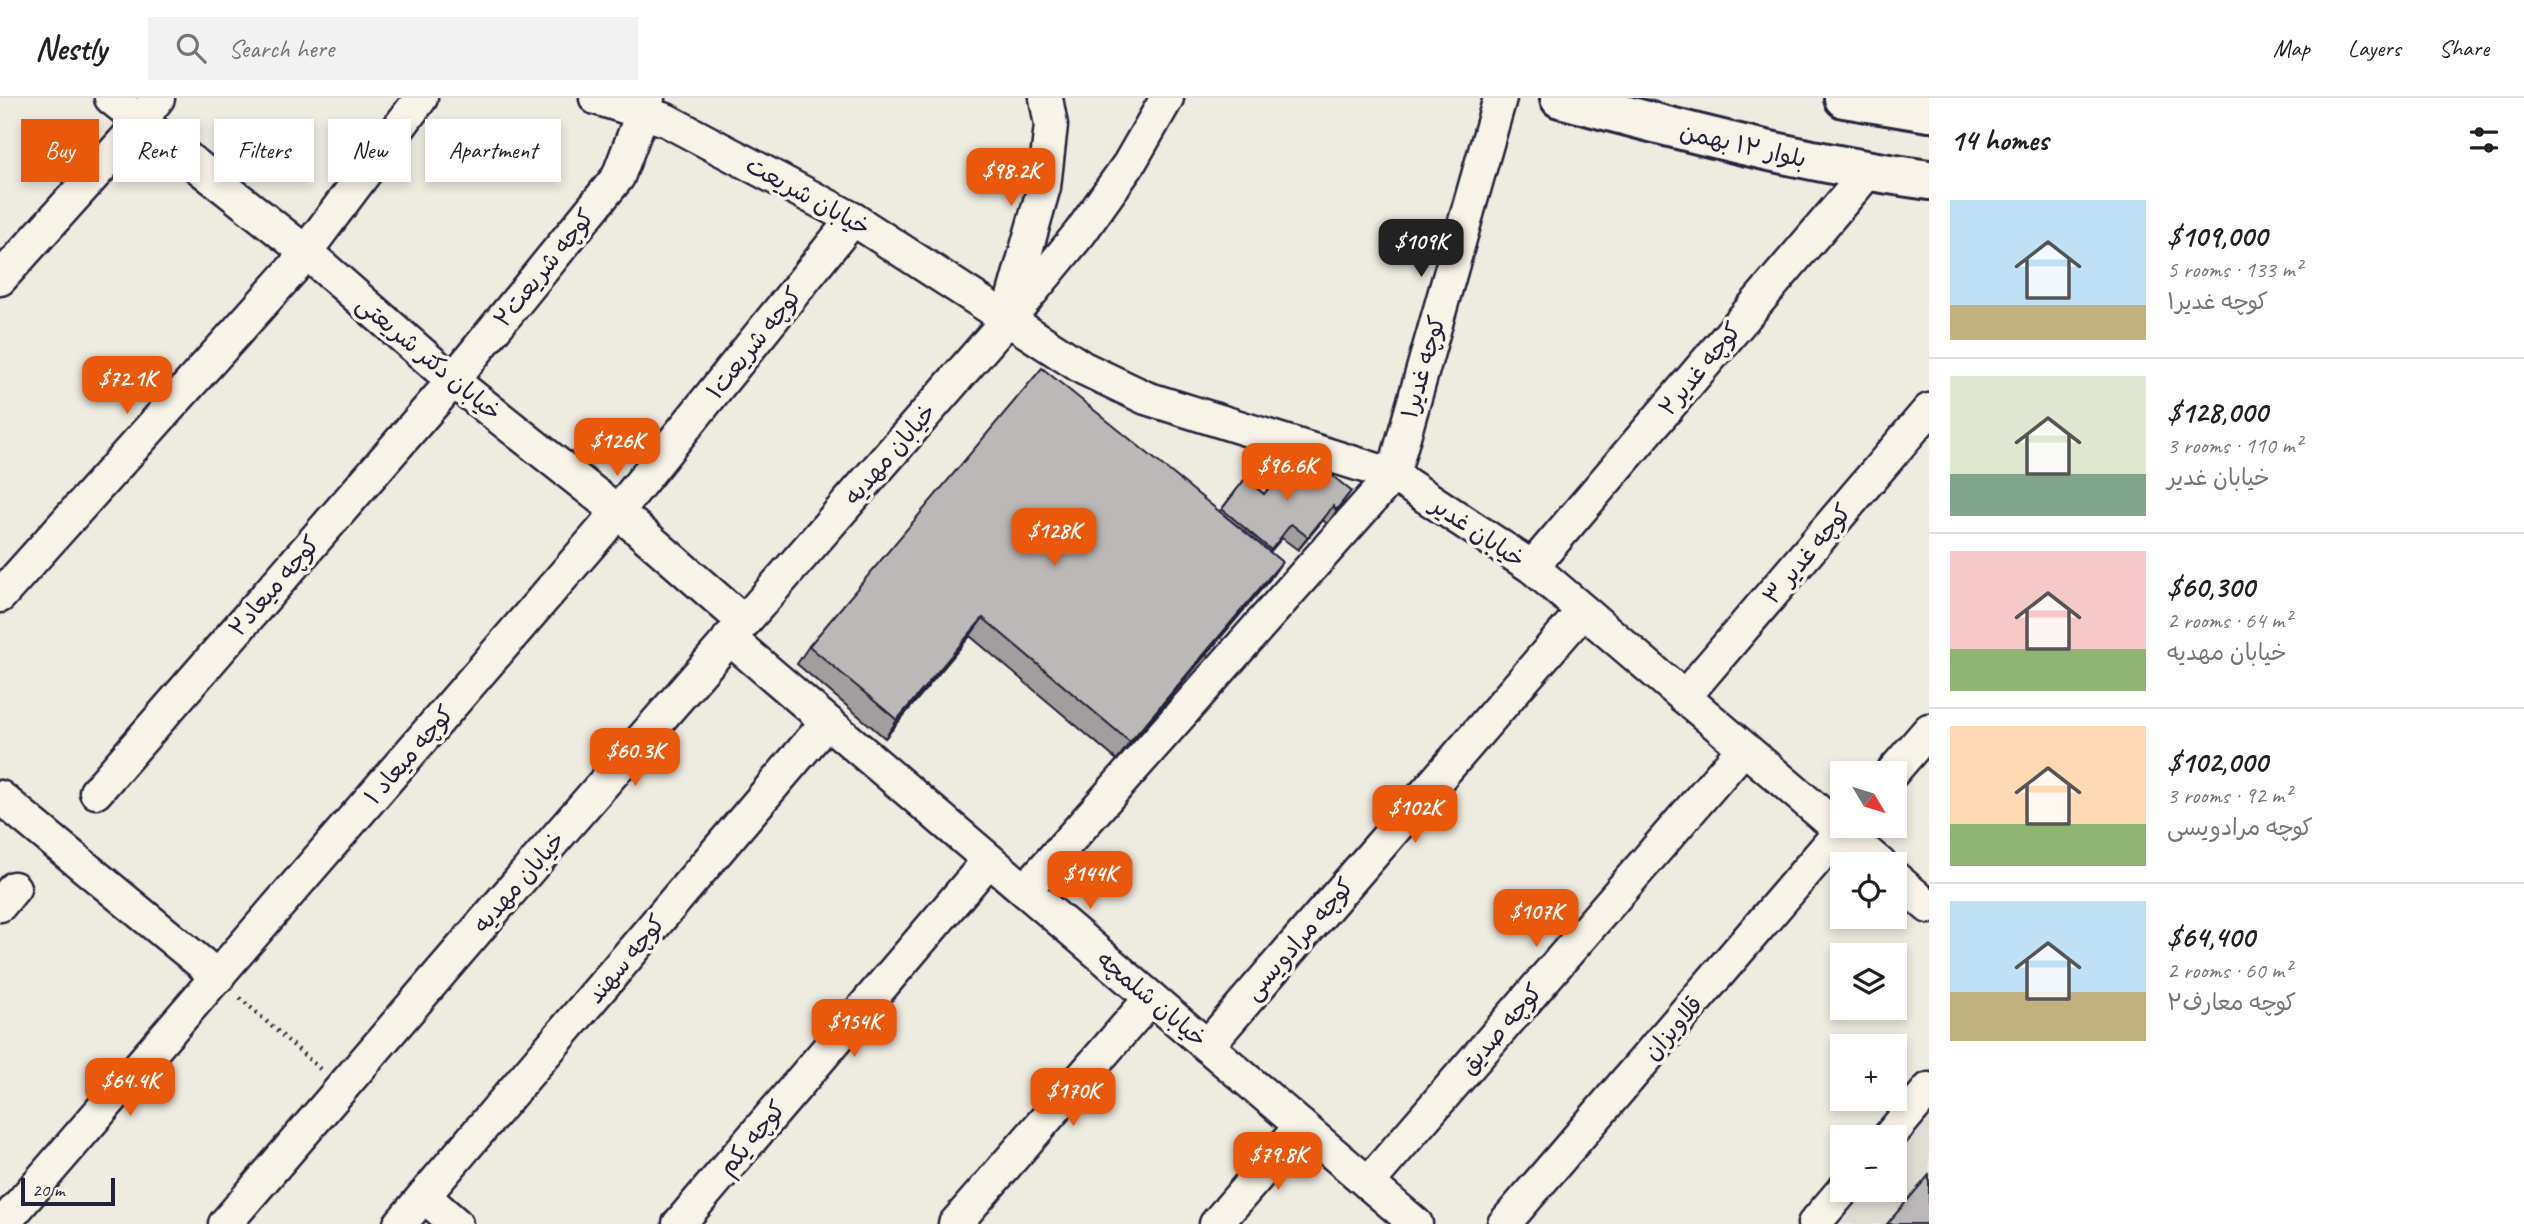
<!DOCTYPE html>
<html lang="en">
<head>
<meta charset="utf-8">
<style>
  body { margin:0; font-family:Caveat,"Playpen Sans Arabic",sans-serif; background:#f2f2f2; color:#202124; height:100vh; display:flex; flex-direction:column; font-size:26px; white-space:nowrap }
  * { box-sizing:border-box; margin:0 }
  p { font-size:23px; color:#757577 }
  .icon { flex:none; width:38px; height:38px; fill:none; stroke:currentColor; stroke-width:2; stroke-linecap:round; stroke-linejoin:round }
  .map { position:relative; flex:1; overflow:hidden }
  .details { display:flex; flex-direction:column; background:#fff; width:595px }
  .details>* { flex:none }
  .hud { position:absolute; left:21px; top:21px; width:665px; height:63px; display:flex; gap:14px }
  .needle { width:46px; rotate:128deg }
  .buttons { position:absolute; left:1830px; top:663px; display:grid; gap:14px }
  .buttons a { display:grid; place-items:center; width:77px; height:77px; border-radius:0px; background:#fff; box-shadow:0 4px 10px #0003; font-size:35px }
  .scale { position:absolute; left:21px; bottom:18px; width:94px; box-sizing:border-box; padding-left:7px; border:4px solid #22223b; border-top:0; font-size:19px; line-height:24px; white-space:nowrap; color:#22223b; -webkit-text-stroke:5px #f7f3e8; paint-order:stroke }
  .price { position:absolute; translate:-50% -60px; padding:0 16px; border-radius:14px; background:#ea580c; color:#fff; font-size:23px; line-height:46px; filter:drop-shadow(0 2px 4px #0008) }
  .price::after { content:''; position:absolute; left:50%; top:42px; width:21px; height:16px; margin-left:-10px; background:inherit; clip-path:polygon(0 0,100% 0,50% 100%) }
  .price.selected { background:#222; color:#fff }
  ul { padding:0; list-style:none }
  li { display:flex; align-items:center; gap:21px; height:175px; padding:0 21px }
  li+li { border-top:2px solid #e0e0e0 }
  li span { display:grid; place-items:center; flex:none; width:196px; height:140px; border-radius:0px; color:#555 }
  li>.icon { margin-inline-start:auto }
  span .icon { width:84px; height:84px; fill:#fffc; stroke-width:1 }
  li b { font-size:30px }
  h2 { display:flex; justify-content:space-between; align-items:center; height:84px; padding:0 21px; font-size:30px }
  .tag { padding:0 24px; border-radius:0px; background:#fff; box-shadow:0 4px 10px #0003; font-size:24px; line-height:63px }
  .tag.selected { background:#ea580c; color:#fff }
  header { display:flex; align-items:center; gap:42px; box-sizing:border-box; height:98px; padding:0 35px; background:#fff; border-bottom:2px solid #e0e0e0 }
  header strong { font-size:33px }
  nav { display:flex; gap:38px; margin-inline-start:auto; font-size:24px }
  .search { width:490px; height:63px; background:#f2f2f2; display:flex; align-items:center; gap:18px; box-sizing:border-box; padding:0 24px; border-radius:0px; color:#757577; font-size:26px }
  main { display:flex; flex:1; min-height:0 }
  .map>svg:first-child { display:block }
  .built { fill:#dfdcd4 }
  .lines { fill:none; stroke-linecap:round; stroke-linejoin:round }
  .minor-casing { stroke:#22223b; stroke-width:37 }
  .major-casing { stroke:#22223b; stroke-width:44 }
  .path { stroke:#22223b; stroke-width:4.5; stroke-dasharray:2 5; stroke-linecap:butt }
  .minor { stroke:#f7f3e8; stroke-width:32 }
  .major { stroke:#f7f3e8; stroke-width:38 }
  .wall { fill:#a19e9d; stroke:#22223b; stroke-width:2 }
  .shaded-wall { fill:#838180; stroke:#22223b; stroke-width:2 }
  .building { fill:#bbb8b7; stroke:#22223b; stroke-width:2 }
  .labels { text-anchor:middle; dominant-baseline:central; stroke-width:7; stroke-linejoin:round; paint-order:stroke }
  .street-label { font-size:24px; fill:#22223b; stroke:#f7f3e8 }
</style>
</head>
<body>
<header>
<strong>Nestly</strong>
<div class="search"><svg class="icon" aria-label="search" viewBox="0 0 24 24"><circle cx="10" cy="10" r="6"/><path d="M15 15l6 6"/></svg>Search here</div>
<nav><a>Map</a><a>Layers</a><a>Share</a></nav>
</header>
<main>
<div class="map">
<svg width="1929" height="1126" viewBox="0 0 1929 1126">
  <rect width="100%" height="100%" fill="#eeebe1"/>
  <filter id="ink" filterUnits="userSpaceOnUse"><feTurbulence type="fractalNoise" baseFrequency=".0143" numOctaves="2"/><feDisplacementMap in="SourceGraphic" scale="14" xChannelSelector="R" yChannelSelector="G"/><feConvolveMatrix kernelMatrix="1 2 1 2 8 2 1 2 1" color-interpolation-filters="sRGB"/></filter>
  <g filter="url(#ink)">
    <polygon class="built" points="1929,1015 1929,1126 1834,1126 1863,1092 1895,1092 1895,1054"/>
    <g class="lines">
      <g class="minor-casing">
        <g id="minor">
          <polyline points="111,0 306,154 452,282 618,414 744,524"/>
          <polyline points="596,0 666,22 853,121 1083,270 1146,300 1393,377 1532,469 1880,766"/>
          <polyline points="0,181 128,39 158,0"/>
          <polyline points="1009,213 1044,89 1051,27 1046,0"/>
          <polyline points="1532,469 1868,74"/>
          <polyline points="0,498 292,172 421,0"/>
          <polyline points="729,540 1416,1126"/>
          <polyline points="1684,599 1929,312"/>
          <polyline points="1891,676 1929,632"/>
          <polyline points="96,694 439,299 618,79 648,0"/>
          <polyline points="0,699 218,879"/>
          <polyline points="1895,780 1929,809"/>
          <polyline points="1025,792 1393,377 1500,0"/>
          <polyline points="0,807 14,790"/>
          <polyline points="1207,948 1583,513"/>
          <polyline points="1888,1040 1929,991"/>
          <polyline points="1368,1085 1744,650"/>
          <polyline points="424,1098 456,1126"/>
          <polyline points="3,1126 601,434 853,121"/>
          <polyline points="225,1126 563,732 1028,198 1080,135 1129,66 1167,0"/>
          <polyline points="400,1126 827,624"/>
          <polyline points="679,1126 989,762"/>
          <polyline points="955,1126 1151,900"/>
          <polyline points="1216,1126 1301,1028"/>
          <polyline points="1504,1126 1845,728"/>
          <polyline points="1814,1126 1843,1092"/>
        </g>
      </g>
      <g class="major-casing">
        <g id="major">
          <path d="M1560,0c122,33 244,65 369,82"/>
          <polyline points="1844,0 1929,14"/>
        </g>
      </g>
      <polyline class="path" points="240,900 320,971"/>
      <use href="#minor" class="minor"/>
      <use href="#major" class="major"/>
    </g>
    <polygon class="wall" points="1300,378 1351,393 1327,426 1323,422 1298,452 1282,440 1270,454 1270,481 1117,662 970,538 885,640 797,566 809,548 1220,413 1245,381 1264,396"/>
    <g class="shaded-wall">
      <polygon points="1333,408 1323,422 1298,452 1308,439"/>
      <polygon points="1282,464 1270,481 1117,662 1130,644"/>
      <polygon points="983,520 970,538 885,640 897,622"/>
    </g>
    <g class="building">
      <polygon points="1042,270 1282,464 1130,644 983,520 897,622 809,548"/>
      <polygon points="1312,361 1351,393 1336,412 1333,408 1308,439 1291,426 1271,452 1222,411 1245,381 1264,396 1287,368 1300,378"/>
      <polygon points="1929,1077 1929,1126 1887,1126"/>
    </g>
  </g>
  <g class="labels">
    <g class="street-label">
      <text transform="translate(1743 47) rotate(13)">بلوار ۱۲ بهمن</text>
      <text transform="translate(808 98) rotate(29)">خیابان شریعت</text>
      <text transform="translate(544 170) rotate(-51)">کوچه شریعت۲</text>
      <text transform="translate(754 245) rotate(-51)">کوچه شریعت۱</text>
      <text transform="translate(429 260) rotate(40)">خیابان دکتر شریعتی</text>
      <text transform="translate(1423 269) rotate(-74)">کوچه غدیر۱</text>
      <text transform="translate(1700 271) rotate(-50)">کوچه غدیر۲</text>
      <text transform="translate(890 356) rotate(-49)">خیابان مهدیه</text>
      <text transform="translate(1478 434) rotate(34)">خیابان غدیر</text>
      <text transform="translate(1807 456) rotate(-50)">کوچه غدیر ۳</text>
      <text transform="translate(274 488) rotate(-49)">کوچه میعاد۲</text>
      <text transform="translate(409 657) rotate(-49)">کوچه میعاد ۱</text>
      <text transform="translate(519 784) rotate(-49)">خیابان مهدیه</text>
      <text transform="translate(1299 841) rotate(-49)">کوچه مرادویسی</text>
      <text transform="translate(626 861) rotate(-50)">کوچه سهند</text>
      <text transform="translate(1152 901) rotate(40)">خیابان شلمچه</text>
      <text transform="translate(1673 930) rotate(-49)">قلاویزان</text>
      <text transform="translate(1501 931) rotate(-49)">کوچه صدیق</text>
      <text transform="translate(752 1040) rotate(-50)">کوچه یکم</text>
    </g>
  </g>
</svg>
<div class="buttons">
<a><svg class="needle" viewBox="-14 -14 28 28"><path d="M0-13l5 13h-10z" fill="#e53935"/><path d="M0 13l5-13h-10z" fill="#757577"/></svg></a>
<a><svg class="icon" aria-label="locate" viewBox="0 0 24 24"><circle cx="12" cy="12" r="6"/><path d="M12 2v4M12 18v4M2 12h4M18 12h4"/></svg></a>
<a><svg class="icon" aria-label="layers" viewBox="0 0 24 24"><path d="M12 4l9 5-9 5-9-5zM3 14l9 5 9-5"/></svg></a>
<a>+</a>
<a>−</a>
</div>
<div class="scale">20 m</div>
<b class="price" style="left:1011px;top:110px">$98.2K</b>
<b class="price selected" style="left:1421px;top:181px">$109K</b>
<b class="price" style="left:127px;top:318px">$72.1K</b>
<b class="price" style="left:617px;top:380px">$126K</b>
<b class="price" style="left:1287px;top:405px">$96.6K</b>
<b class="price" style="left:1054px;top:470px">$128K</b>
<b class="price" style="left:635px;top:690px">$60.3K</b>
<b class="price" style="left:1415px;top:747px">$102K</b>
<b class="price" style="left:1090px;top:813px">$144K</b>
<b class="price" style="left:1536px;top:851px">$107K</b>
<b class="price" style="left:854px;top:961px">$154K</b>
<b class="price" style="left:130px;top:1020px">$64.4K</b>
<b class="price" style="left:1073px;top:1030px">$170K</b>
<b class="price" style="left:1278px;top:1094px">$79.8K</b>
<div class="hud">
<a class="tag selected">Buy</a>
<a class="tag">Rent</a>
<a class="tag">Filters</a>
<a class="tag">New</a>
<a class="tag">Apartment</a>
</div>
</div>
<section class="details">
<h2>14 homes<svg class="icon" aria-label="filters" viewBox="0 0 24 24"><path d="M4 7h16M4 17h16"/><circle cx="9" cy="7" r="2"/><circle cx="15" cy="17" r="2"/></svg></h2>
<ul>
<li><span style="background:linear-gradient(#bfe0f5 75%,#c2b280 0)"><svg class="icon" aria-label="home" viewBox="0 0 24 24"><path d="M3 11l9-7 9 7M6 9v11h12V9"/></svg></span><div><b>$109,000</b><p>5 rooms · 133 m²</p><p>کوچه غدیر۱</p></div></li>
<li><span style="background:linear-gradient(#dfe7d0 70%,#7fa58c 0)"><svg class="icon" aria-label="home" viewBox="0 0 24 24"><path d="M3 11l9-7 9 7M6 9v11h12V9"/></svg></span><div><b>$128,000</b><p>3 rooms · 110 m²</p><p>خیابان غدیر</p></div></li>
<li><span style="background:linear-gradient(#f6c9c9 70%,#8fb573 0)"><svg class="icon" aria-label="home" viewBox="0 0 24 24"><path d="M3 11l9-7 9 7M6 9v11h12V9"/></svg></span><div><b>$60,300</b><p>2 rooms · 64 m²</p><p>خیابان مهدیه</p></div></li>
<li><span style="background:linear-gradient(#ffd9b3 70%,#8fb573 0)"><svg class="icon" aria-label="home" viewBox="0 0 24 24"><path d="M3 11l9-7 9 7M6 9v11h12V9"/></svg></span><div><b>$102,000</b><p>3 rooms · 92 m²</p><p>کوچه مرادویسی</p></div></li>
<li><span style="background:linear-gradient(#bfe0f5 65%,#c2b280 0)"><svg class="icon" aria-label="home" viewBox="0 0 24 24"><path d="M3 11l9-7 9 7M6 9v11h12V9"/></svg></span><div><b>$64,400</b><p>2 rooms · 60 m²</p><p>کوچه معارف۲</p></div></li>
</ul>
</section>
</main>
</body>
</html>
